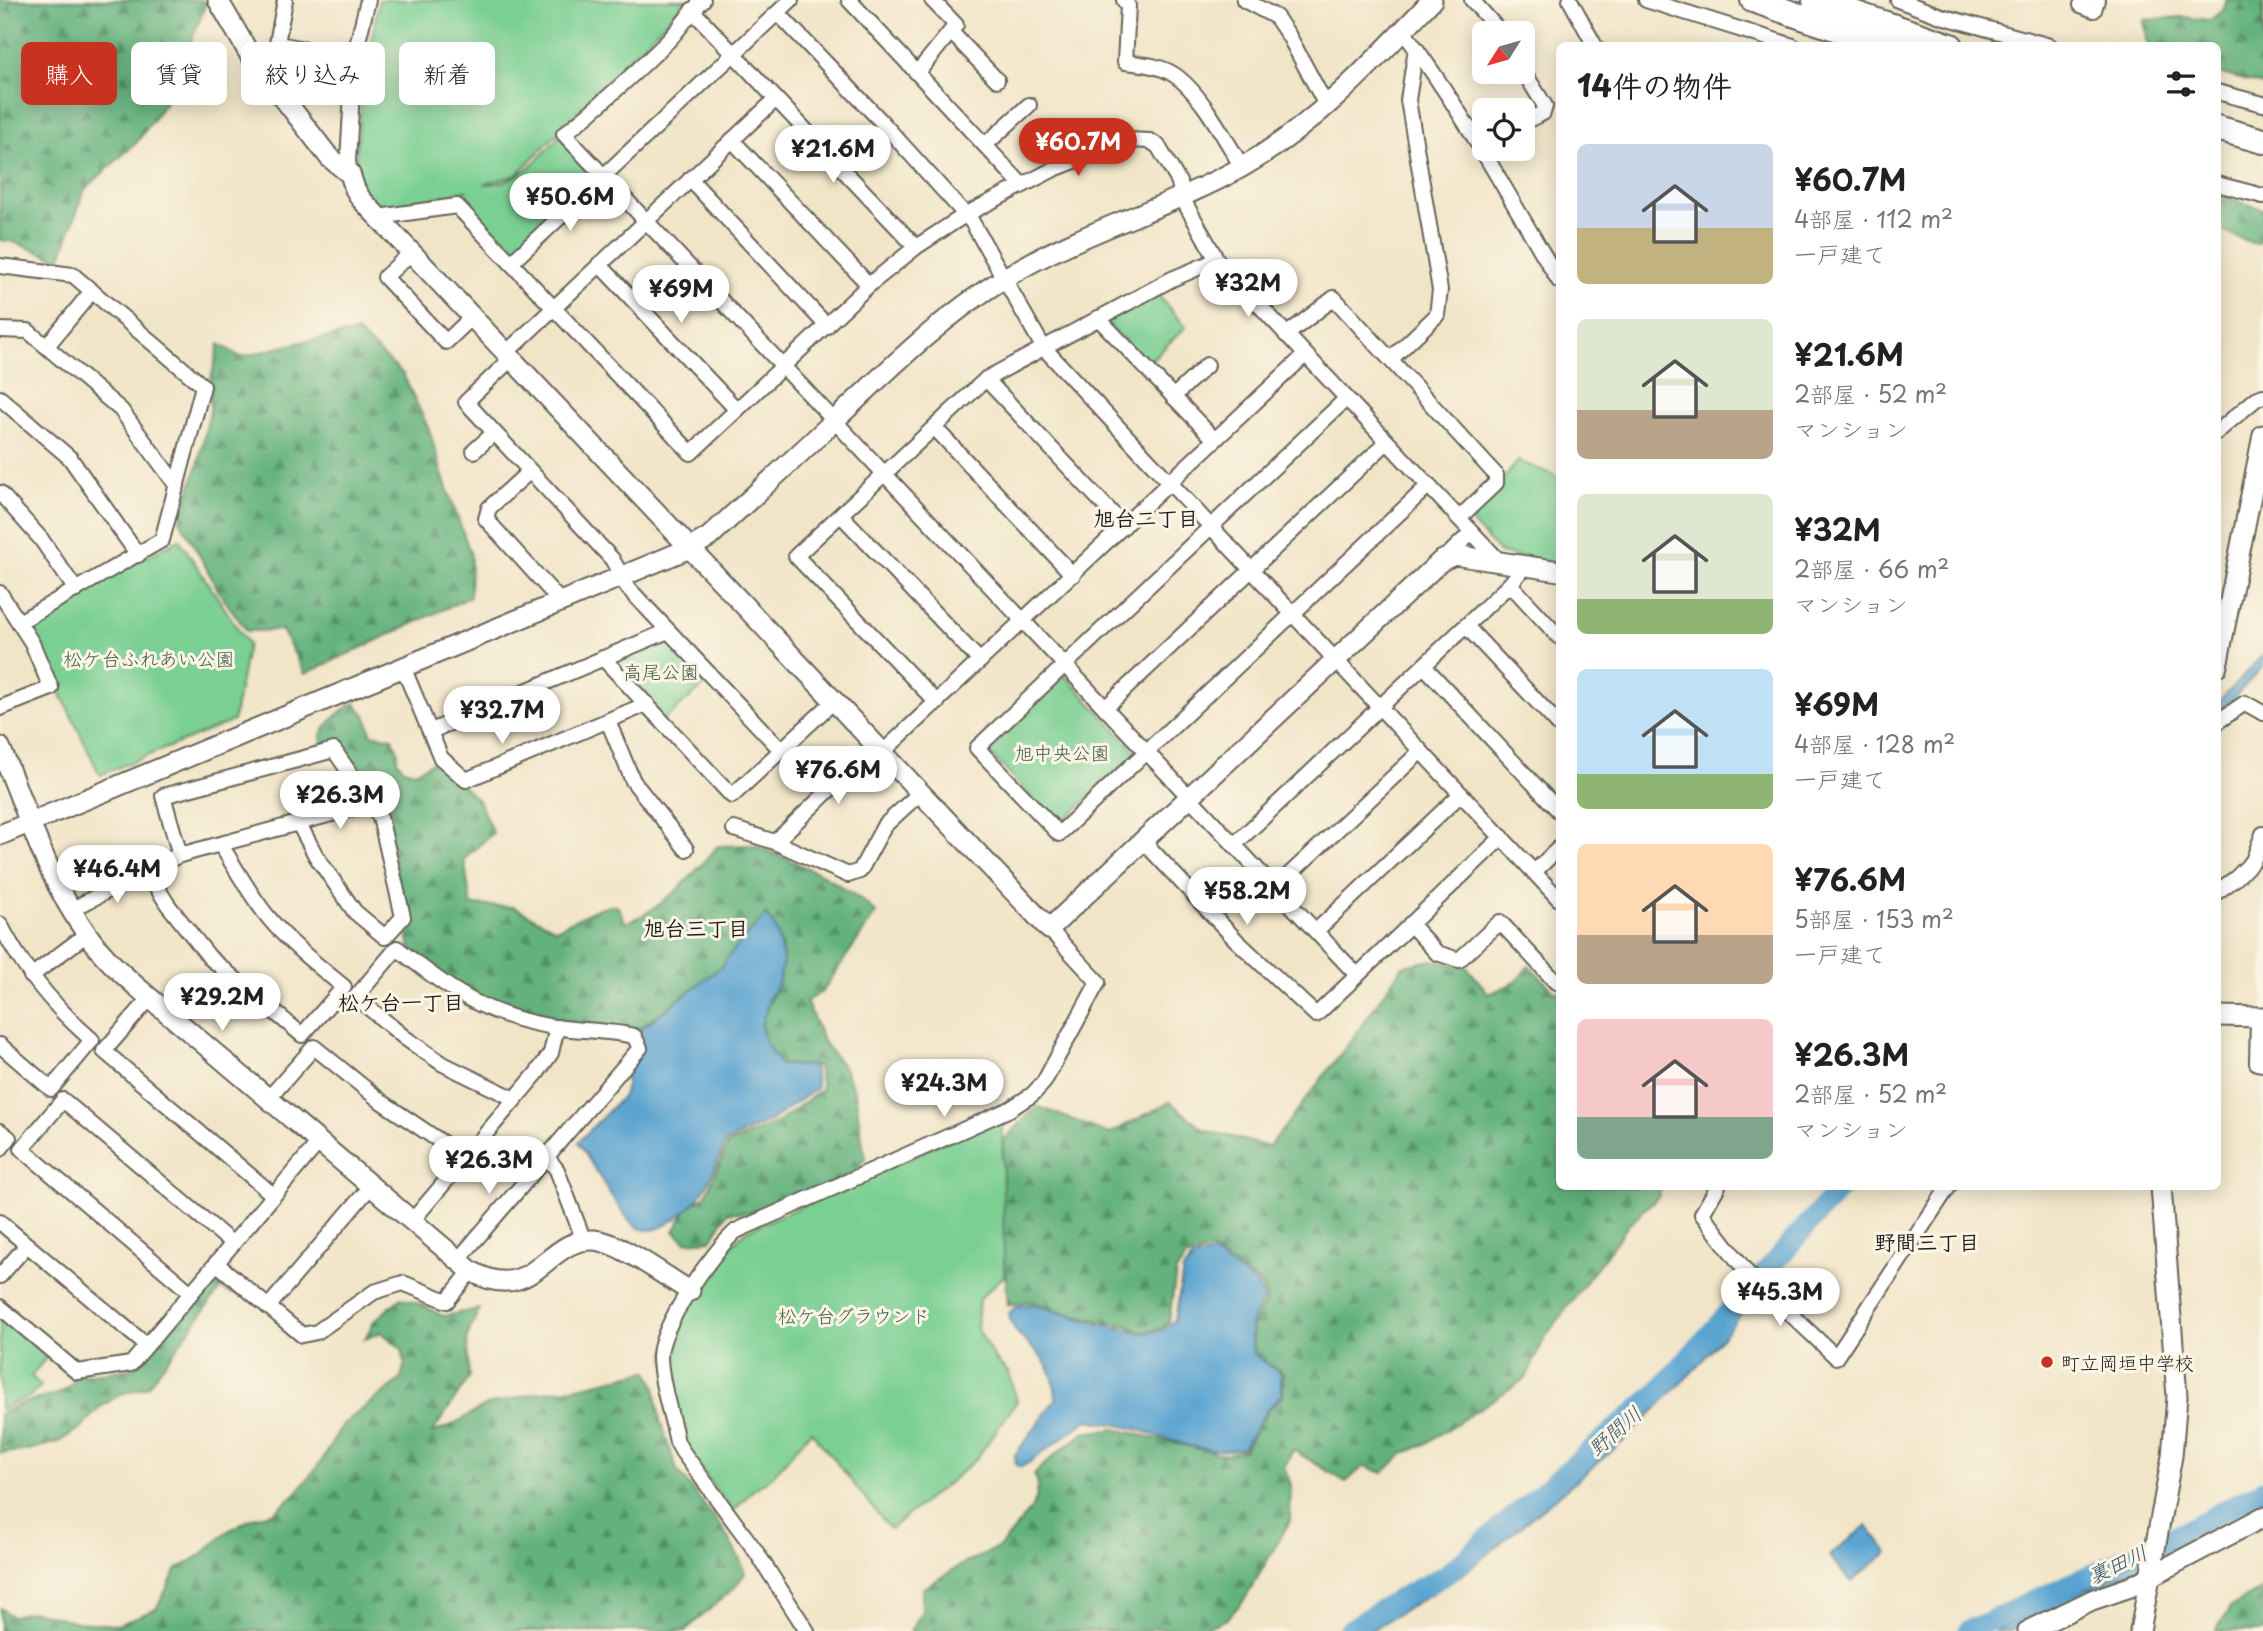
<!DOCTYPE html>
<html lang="ja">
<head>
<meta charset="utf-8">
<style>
  body { margin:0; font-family:"Playpen Sans","Klee One",sans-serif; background:#f2f2f2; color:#222; height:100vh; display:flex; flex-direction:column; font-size:26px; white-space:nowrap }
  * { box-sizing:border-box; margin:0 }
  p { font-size:23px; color:#767676 }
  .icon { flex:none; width:38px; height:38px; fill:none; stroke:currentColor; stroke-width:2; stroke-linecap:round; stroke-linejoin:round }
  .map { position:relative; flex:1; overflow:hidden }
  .side { position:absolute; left:1556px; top:42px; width:665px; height:1148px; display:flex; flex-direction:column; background:#fff; border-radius:10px; box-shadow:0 4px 18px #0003 }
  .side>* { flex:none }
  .banner { position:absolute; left:21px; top:42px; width:665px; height:63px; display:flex; gap:14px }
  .needle { width:46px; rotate:233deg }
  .fabs { position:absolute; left:1472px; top:21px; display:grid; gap:14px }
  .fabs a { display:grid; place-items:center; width:63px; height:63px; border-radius:10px; background:#fff; box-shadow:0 4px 18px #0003; font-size:35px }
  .price { position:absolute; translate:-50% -60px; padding:0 16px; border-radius:24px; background:#fff; color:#222; font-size:23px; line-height:46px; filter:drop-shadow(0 2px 4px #0008) }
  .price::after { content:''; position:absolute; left:50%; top:42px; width:21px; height:16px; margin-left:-10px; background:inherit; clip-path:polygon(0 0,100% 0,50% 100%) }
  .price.active { background:#c8321e; color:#fff }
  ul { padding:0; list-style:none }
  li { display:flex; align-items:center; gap:21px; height:175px; padding:0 21px }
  li span { display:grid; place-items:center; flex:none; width:196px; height:140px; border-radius:10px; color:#555 }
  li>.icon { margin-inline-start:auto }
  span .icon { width:84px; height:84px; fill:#fffc; stroke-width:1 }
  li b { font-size:30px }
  h2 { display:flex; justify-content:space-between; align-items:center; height:84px; padding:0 21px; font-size:30px }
  .pill { padding:0 24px; border-radius:10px; background:#fff; box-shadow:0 4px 18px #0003; font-size:24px; line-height:63px }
  .pill.active { background:#c8321e; color:#fff }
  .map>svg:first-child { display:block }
  .forest { fill:url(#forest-firs); stroke:#40674c; stroke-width:2 }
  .green { fill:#7acf93; stroke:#4b7658; stroke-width:2 }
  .water { fill:#58a3d0; stroke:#3a6076; stroke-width:2 }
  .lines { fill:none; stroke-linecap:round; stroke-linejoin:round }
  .river { stroke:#58a3d0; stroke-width:21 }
  .street-casing { stroke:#676258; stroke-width:18 }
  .secondary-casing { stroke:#676258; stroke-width:23 }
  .highway-casing { stroke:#676258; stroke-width:28 }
  .street { stroke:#fff; stroke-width:14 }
  .secondary { stroke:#fff; stroke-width:19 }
  .highway { stroke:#fff; stroke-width:24 }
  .poi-dot { fill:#c8321e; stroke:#fcf5e5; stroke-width:2.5 }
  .labels { text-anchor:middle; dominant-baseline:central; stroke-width:6; stroke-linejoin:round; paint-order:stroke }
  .park-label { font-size:19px; fill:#3d5b46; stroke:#fcf5e5 }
  .poi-label { font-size:19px; fill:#1c1c1c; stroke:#fcf5e5; text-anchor:start }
  .neighbourhood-label { font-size:21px; font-weight:bold; fill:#1c1c1c; stroke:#fcf5e5 }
  .water-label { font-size:21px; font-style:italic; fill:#37596d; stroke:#fcf5e5 }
</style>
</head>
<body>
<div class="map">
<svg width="2263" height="1631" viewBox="0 0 2263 1631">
  <defs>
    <pattern id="forest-firs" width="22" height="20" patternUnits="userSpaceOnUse" patternTransform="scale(1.75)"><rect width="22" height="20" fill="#63b27d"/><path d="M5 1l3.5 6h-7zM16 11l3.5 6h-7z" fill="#519066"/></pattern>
  </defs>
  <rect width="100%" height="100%" fill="#fcf5e5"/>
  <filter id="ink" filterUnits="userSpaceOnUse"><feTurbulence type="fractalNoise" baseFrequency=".0143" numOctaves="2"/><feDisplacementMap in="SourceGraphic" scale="14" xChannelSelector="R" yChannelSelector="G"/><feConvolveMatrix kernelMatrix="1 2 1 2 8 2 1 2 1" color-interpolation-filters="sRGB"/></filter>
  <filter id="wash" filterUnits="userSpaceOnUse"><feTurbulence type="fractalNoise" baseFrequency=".00686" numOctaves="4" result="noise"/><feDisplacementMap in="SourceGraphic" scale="28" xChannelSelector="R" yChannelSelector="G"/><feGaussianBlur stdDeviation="1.57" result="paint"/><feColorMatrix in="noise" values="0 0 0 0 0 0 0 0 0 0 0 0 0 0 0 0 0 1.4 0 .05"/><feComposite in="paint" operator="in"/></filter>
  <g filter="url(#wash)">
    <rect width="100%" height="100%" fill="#f1e5c8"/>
    <g class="forest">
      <polygon points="0,0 202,0 206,4 169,97 137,142 85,189 60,260 11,241 0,240"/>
      <polygon points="2226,0 2263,0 2263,85 2217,73 2217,46 2148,45 2144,20 2182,17 2210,20 2224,9"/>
      <path d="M2217,194l46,15v26l-5,9c-11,-1 -28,-11 -41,-15z"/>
      <polygon points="357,332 403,374 430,432 443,477 471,555 470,597 305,674 282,630 247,631 221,595 180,520 198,464 210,411 211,379 219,344 241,357 302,342"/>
      <path d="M355,703l12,14 4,17 21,4 6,13 -1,10 7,8 11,3 20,-11 43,39 15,33 -29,26 7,46 43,2 42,22 43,-21 18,-3 9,18c40,-16 65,-46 92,-77l37,-1 68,30 39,25 14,13 -54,79 -16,9 18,42 20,25 11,24 10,67 -10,13 -68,31 -31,10 -28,-1 -17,28 -25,2 -12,-11 14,-23 18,-13 22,-51 49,-21 45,-34 -4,-23 -38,-2c-8,-12 -20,-25 -18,-40 1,-14 12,-28 16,-41 9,-24 4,-50 -12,-68l-34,37 -11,15 -81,61 -14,3 -81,-10 -51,-14 -78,-48 -7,-15 -23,-132 -54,-67 -10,-1 -1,-10c9,-14 18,-23 34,-31z"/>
      <path d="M1432,960l35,7 22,27 27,-12 13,-17 27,28 3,-2v195l102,1 -2,9 -29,27 -85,114 -19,41 -101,66 -22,10 -20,19 -19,-7 -18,16 -53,-32 -9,18 7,17 -1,36 -45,78 -18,20 -29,12 -42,-3 -11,3h-235l12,-20v-22l39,-24 39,-18 30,-36 6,-12 2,-16 -4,-9 24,-22 26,-19 31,-4 110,26 19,-5 25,-40 14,-15v-22l-27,-18c-6,-25 -5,-34 11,-54l-7,-18 -49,-33 -26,8 -9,14 -7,49 -9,8 -20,3 -12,-6 -49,-9 -49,-16 -22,4 -5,-57v-107l34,-35 72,28 61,-32 35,28 64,17 83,-108 51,-73z"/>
      <path d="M218,1271l28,23h-15l-10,-6 -74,99 -26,7 -22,14 -17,19 -24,15 -34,9 -24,2v-40c9,-4 18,-8 27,-11 20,-6 39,-5 50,-26l55,-7z"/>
      <polygon points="401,1298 420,1304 443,1316 479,1309 467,1337 469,1378 432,1433 450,1426 487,1405 536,1393 574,1388 648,1371 655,1385 660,1420 677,1470 724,1530 746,1572 735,1587 685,1631 0,1631 0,1608 12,1616 33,1611 78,1622 118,1625 156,1609 177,1569 201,1555 228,1531 255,1517 275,1512 298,1491 323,1459 342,1425 400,1380 405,1364 402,1349 381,1332 365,1339 374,1321"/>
      <polygon points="2263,1589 2263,1631 2216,1631 2230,1607"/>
    </g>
    <g class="green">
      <path d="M379,0h308l-171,175 -32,9c33,2 56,-26 77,-50l39,43 -89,82 -58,-60 14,-9 -78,21 -13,-5 -16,-21 -5,-24 9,-80z"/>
      <polygon points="1156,293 1186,327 1148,363 1104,320"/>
      <polygon points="1518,461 1559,477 1559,564 1500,553 1465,515 1504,478"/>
      <polygon points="179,539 248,644 233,721 100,775 26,622"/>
      <polygon points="667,634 711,680 664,720 606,659"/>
      <polygon points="1065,675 1137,753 1058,826 984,747 1053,682"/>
      <polygon points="1002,1116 1004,1276 979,1299 977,1328 994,1358 1008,1372 1017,1401 977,1458 957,1476 890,1529 811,1431 772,1477 752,1491 732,1513 682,1440 665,1355 676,1321 719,1256 748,1230"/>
      <polygon points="0,1310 50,1353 31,1376 41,1386 29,1397 0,1409"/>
    </g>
    <g class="water">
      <polygon points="2263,655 2263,666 2217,716 2217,704"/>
      <path d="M766,915l10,15 7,30 -5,24 -8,12 -9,30 4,16 15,23 34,1 3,22 -47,33 -44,21c-7,14 -14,37 -23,49 -11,17 -45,49 -66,36 -15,-9 -47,-67 -59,-85l45,-46 4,-14 -3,-7 16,-45 81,-63 11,-15z"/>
      <polygon points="1843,1187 1851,1187 1784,1266 1771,1278 1697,1367 1624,1441 1462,1575 1370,1631 1355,1631 1450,1575 1608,1446 1699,1353 1749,1291"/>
      <path d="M1212,1253l45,31 7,16c-16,21 -15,30 -10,55l27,19v20l-15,17 -23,37c-36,9 -72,-9 -107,-19 -16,-4 -32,-7 -49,-9l-57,42 -9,5 -5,-3 -1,-9 41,-57c-1,-13 -3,-25 -12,-37 -12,-17 -32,-25 -35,-48l8,-7 14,-2 57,17 43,9 9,4 21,-3 14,-11 8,-50 9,-11z"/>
      <polygon points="2263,1487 2263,1496 2222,1516 2135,1575 2055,1609 2009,1631 1994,1631 2046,1604 2139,1567 2209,1515"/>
      <polygon points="1867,1525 1888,1552 1851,1582 1829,1556"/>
    </g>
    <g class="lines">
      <g class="river">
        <polyline points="1348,1631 1393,1602 1447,1574 1657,1393 1842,1186"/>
        <polyline points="1968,1631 2187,1530 2263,1490"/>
      </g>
    </g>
  </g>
  <g filter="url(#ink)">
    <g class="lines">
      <g class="street-casing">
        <g id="street">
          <path d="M703,0c-14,13 -23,29 -36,42 -33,32 -67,64 -103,92l792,840"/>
          <polyline points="849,0 1021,184"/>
          <path d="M1124,0l4,6 -3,56c15,2 34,3 48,12 27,17 52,65 69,93"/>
          <polyline points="1244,0 1276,17 1289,36 1327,107"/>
          <polyline points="1472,0 1501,33"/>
          <polyline points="1570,0 1595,46"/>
          <polyline points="1646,0 1793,46"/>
          <polyline points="1898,0 1941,16 2050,46"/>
          <polyline points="2081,5 2094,10 2097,0"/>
          <polyline points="692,10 916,247"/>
          <polyline points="778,13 879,119 972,222 1043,347 1559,899"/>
          <path d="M1403,31c59,78 106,166 156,250"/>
          <polyline points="951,32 997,80"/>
          <polyline points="278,44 354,58"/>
          <polyline points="1522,69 1545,106 1543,113 1522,123"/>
          <polyline points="918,72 956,25 932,0"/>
          <polyline points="270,81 285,0"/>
          <polyline points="2217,92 2263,104"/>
          <polyline points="732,140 869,285"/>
          <polyline points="985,145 1029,105"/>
          <polyline points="350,174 348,161 354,58 368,0"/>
          <polyline points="690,179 827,326"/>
          <polyline points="2217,184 2263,196"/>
          <polyline points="378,217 457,206 691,453 869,285 916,247 965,215 1054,169 1128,140 1150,141 1158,146 1179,182 1181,196 1217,260 1500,562"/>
          <polyline points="412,252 385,277 446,342 472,317"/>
          <polyline points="511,263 791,0"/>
          <polyline points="599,264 737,410"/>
          <polyline points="0,266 73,275 203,386 162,540 19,622"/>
          <polyline points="1098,318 1215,440"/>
          <polyline points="0,330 28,331 121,410 177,486"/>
          <polyline points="1286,335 1334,298 1496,475 1496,483 1459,518"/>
          <polyline points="47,346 92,291"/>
          <polyline points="506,353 776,99"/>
          <polyline points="511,359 466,402 612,559 628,588 781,750"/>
          <polyline points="1391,359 1437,315 1440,290 1408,100 1416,48"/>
          <polyline points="986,379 1124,526"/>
          <polyline points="1173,397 1207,365"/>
          <polyline points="0,398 70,458 138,555"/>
          <polyline points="1346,399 977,748 1059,834 1429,485"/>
          <polyline points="934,427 1073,575"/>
          <polyline points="2217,432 2256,399 2263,396"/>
          <polyline points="474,451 494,433"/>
          <polyline points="530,471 489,508 486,519 560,601"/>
          <polyline points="0,493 41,539 76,590"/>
          <polyline points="841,515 980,661"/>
          <polyline points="1446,557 1472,532"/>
          <polyline points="1510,584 1559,637"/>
          <polyline points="0,593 32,643 51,688 0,708"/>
          <polyline points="1466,626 1559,725"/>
          <polyline points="603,658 732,796 834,701"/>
          <polyline points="1424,666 1559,811"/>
          <polyline points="403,667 441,758 466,780 647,704"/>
          <polyline points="937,703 796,556 986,379 1172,279 1217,260"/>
          <polyline points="1105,708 1387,442"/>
          <polyline points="608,721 633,781 686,849"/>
          <polyline points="2217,722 2245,703 2263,713"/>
          <polyline points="431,731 668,631"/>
          <polyline points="883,752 1305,355"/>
          <polyline points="734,829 775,842 848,875 860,871 884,826 921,792"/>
          <polyline points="1143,841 1236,940 1316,1015 1502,837"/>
          <polyline points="775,842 876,745"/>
          <polyline points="1234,845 1510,584 1525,566"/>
          <polyline points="180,855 163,796 334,750 380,817 403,917 385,937 355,912 316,856 299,824"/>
          <path d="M146,870l22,35 42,53 92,77 42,-48c-27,-22 -54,-43 -76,-70 -18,-22 -32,-48 -47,-72"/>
          <polyline points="1534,872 1559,848"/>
          <polyline points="1275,888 1421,751"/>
          <polyline points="2217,892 2236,878 2253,861 2263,834"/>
          <polyline points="71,910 146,870 180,855 372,803"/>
          <path d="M0,924c23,46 53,82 92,116l-41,49 -51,-44"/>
          <polyline points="1410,924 1437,953 1459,960 1500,922 1556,982 1559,979"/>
          <polyline points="1316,931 1461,794"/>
          <polyline points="31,976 87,934"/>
          <polyline points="150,998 104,1051 273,1195"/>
          <polyline points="2258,1017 2257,1063 2263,1064"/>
          <polyline points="268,1099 314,1047 382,1102 465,1158"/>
          <polyline points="0,1131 9,1138 0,1149"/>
          <polyline points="546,1156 557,1170 584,1241"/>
          <polyline points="1718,1186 1702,1214 1748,1274 1836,1357 1949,1186"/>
          <polyline points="412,1221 537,1073 551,1053 557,1027"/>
          <polyline points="0,1222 146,1345"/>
          <path d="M458,1260l182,-212 -6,-12c-26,-6 -53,-5 -80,-9 -68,-11 -105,-37 -157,-79l-41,49 49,41 38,26 72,35"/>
          <polyline points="216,1263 302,1335 317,1332 374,1292 403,1283 447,1301 471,1271"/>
          <polyline points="0,1276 27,1245"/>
          <polyline points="191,1293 22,1149 63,1100 233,1244"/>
          <polyline points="0,1307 77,1372 131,1364 319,1142"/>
          <polyline points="268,1307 371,1186"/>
          <path d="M807,1631l-52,-81 -73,-99 -5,-9c-5,-26 -17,-60 -17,-86 1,-31 53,-105 76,-125l274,-122 23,-15 11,-12 54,-100 -49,-53"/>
        </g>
      </g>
      <g class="secondary-casing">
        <g id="secondary">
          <polyline points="218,0 250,55 329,157 350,174 355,189 361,199 1049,929 1441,561 1454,555 1559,571"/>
          <polyline points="2217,666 2263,435"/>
          <path d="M0,747c26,62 47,132 87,187 16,23 36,41 57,59l327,278c63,36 75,-34 123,-31 26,2 72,37 96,51"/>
          <path d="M0,835l690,-287 19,-11c42,-39 83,-76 124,-115 54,-51 107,-104 170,-143 75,-47 162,-69 239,-112 75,-43 131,-105 190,-167"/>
          <polyline points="2217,1016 2263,1017"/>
          <polyline points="2028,1631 2092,1600 2130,1587 2263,1517"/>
          <polyline points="2140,1631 2172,1456 2177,1397 2161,1186"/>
        </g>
      </g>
      <g class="highway-casing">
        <g id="highway">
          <polyline points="1753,0 1887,46"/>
          <polyline points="1815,0 1951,46"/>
          <polyline points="2217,128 2263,141"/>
        </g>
      </g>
      <use href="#street" class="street"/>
      <use href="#secondary" class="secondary"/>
      <use href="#highway" class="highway"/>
    </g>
  </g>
  <circle class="poi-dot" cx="2047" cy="1362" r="7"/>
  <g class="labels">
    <g class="park-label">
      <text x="149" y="658">松ケ台ふれあい公園</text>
      <text x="661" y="671">高尾公園</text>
      <text x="1062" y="752">旭中央公園</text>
      <text x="854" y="1315">松ケ台グラウンド</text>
    </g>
    <g class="poi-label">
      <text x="2061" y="1362">町立岡垣中学校</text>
    </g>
    <g class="neighbourhood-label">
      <text x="1146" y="517">旭台二丁目</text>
      <text x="696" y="927">旭台三丁目</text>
      <text x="401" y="1001">松ケ台一丁目</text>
      <text x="1927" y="1241">野間三丁目</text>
    </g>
    <g class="water-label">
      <text transform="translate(1614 1430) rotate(-41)">野間川</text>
      <text transform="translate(2117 1563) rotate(-25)">裏田川</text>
    </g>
  </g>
</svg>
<div class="fabs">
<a><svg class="needle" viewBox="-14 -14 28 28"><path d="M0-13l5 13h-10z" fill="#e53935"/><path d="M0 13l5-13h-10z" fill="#767676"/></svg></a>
<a><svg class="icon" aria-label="locate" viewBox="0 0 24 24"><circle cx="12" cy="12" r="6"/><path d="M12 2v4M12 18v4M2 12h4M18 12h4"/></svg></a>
</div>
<b class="price active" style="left:1078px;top:178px">¥60.7M</b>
<b class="price" style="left:833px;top:185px">¥21.6M</b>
<b class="price" style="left:570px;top:233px">¥50.6M</b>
<b class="price" style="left:1248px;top:319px">¥32M</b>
<b class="price" style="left:681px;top:325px">¥69M</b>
<b class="price" style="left:502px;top:746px">¥32.7M</b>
<b class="price" style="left:838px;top:806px">¥76.6M</b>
<b class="price" style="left:340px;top:831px">¥26.3M</b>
<b class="price" style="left:117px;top:905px">¥46.4M</b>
<b class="price" style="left:1247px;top:927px">¥58.2M</b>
<b class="price" style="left:222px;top:1033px">¥29.2M</b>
<b class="price" style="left:944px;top:1119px">¥24.3M</b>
<b class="price" style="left:489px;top:1196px">¥26.3M</b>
<b class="price" style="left:1780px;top:1328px">¥45.3M</b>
<div class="banner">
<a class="pill active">購入</a>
<a class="pill">賃貸</a>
<a class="pill">絞り込み</a>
<a class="pill">新着</a>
</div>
<section class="side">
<h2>14件の物件<svg class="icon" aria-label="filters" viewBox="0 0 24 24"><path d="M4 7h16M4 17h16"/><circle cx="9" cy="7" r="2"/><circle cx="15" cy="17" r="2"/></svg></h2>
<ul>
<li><span style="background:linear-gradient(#c9d6e8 60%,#c2b280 0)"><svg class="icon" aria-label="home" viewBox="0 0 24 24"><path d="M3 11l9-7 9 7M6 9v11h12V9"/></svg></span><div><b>¥60.7M</b><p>4部屋 · 112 m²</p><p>一戸建て</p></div></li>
<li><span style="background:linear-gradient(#dfe7d0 65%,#b9a48a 0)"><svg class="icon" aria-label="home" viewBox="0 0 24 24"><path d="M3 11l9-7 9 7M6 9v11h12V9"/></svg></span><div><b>¥21.6M</b><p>2部屋 · 52 m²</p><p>マンション</p></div></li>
<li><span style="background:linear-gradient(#dfe7d0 75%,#8fb573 0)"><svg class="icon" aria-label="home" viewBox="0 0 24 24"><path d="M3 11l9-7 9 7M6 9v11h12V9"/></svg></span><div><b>¥32M</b><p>2部屋 · 66 m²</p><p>マンション</p></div></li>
<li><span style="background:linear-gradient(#bfe0f5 75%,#8fb573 0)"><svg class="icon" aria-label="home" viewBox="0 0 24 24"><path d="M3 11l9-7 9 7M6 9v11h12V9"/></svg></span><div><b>¥69M</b><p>4部屋 · 128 m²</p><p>一戸建て</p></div></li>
<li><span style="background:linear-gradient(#ffd9b3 65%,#b9a48a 0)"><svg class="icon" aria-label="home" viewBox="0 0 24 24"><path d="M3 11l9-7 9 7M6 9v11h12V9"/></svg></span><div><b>¥76.6M</b><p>5部屋 · 153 m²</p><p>一戸建て</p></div></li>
<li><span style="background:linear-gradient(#f6c9c9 70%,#7fa58c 0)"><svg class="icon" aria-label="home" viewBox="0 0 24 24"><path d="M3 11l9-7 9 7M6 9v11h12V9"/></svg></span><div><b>¥26.3M</b><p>2部屋 · 52 m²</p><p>マンション</p></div></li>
</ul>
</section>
</div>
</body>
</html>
